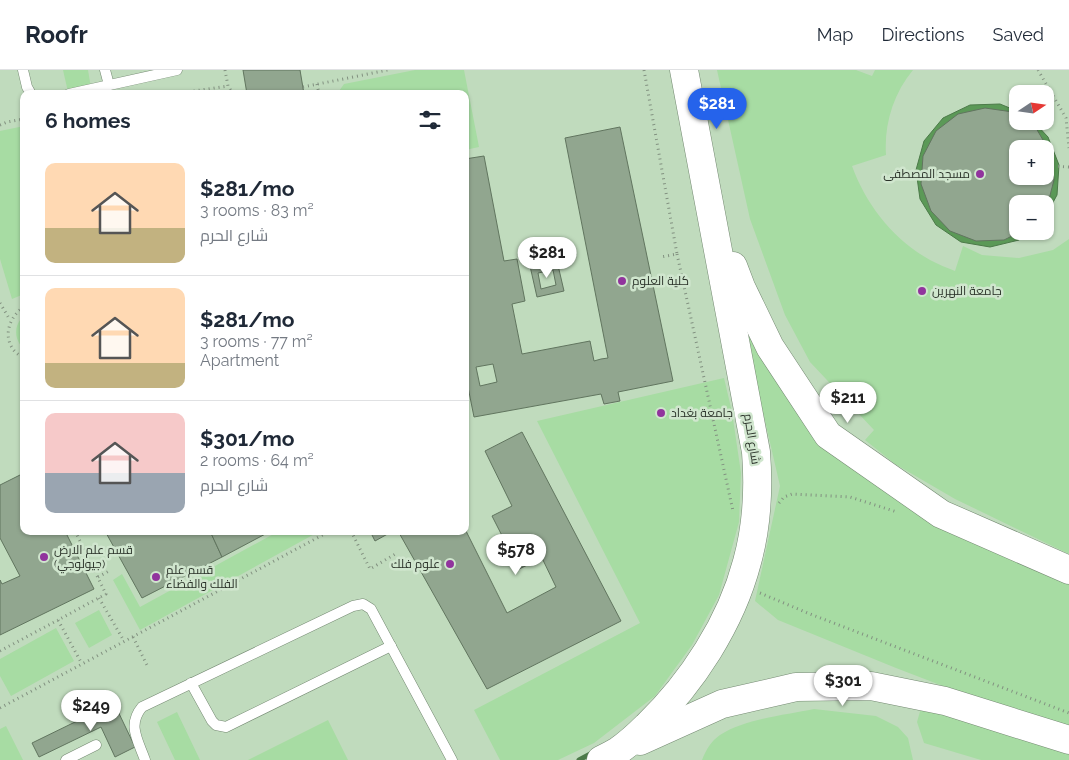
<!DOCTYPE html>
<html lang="en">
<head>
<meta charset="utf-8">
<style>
  body { margin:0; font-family:Raleway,Cairo,sans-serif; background:#f6f6f7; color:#1f2937; height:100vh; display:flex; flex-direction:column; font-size:19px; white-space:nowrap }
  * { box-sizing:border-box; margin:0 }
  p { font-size:16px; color:#747a83 }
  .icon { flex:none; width:28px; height:28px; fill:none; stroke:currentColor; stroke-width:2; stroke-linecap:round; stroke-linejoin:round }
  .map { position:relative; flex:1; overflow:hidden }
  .panel { position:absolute; left:20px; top:20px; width:449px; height:445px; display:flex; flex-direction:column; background:#fff; border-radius:10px; box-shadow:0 1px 4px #0004 }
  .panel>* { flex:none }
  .needle { width:32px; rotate:77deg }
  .buttons { position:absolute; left:1009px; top:15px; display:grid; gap:10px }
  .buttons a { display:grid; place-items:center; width:45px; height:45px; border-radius:10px; background:#fff; box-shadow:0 1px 4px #0004; font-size:25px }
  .price { position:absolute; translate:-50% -42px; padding:0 11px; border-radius:18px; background:#fff; color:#222; font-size:16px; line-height:32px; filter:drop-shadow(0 1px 2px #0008) }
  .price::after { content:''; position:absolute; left:50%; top:30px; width:15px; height:11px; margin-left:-8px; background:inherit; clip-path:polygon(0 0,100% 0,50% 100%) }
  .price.selected { background:#2563eb; color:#fff }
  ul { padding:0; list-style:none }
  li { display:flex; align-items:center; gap:15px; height:125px; padding:0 25px }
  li+li { border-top:1px solid #e0e1e3 }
  li span { display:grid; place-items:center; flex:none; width:140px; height:100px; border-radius:10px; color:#555 }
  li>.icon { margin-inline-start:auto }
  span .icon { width:60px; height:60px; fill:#fffc; stroke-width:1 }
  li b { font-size:21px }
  h2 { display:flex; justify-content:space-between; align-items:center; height:60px; padding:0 25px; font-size:21px }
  header { display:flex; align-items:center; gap:30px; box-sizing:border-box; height:70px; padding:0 25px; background:#fff; border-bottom:1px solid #e0e1e3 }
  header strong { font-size:24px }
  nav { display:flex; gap:28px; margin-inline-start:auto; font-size:18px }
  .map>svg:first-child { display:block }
  .built { fill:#c0dbbd; fill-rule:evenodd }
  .green { fill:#a7dca3 }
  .water { fill:#5b9957; stroke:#4c7a49 }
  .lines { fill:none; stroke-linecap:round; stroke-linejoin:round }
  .stream { stroke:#4c7a49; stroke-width:5 }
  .building { fill:#91a68f; stroke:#61755f; fill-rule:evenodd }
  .lane-casing { stroke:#748972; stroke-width:11 }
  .secondary-casing { stroke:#748972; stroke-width:29 }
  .path { stroke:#829180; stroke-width:3; stroke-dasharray:1 4; stroke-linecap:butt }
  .lane { stroke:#fff; stroke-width:10 }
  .secondary { stroke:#fff; stroke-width:28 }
  .poi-dot { fill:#91349d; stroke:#d0e6ce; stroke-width:2 }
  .labels { text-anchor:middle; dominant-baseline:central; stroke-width:5; stroke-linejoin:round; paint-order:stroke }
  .poi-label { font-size:12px; fill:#2a3229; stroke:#d0e6ce; text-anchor:start }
  .street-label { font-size:12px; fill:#2a3229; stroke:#d0e6ce }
</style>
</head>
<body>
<header>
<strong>Roofr</strong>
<nav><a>Map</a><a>Directions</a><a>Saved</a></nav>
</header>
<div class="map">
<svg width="1069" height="690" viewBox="0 0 1069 690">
  <rect width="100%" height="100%" fill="#d0e6ce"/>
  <path class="built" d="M0,0h1069v690h-1069zM24,24h441v437h-441zM1018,24h27v27h-27zM1018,79h27v27h-27zM1018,134h27v27h-27z"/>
  <g class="green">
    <polygon points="63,0 88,0 91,18 68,22"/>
    <polygon points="415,0 464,0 479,77 465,80 465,24 337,24 344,14"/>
    <path d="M717,0h139l16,6 3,-6h38c-20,24 -29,55 -27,85l-34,11c14,39 42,74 78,94 8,4 17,8 25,11l8,-25 19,9 37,3 34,-8 16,-11v315l-114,-55 -60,-35 -30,-24 9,-10 -64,-68 -25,-47 -35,-96z"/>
    <polygon points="24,56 24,224 12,229 0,189 0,61"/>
    <path d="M24,246v33c-10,-9 -11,-24 0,-33z"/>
    <polygon points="753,262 831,376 1069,512 1069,658 961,623 896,598 778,550 755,531 780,416 745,264"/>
    <polygon points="724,308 732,342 741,403 739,452 719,525 692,575 655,626 594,673 558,690 500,690 474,640 640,553 537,351"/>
    <polygon points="279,461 320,461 140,560 113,510 122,504 140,537"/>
    <polygon points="99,540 112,565 89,578 75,553"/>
    <polygon points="56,558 74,591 11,626 0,606 0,589"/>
    <polygon points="921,638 1069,683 1069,690 981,690 924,673 917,652"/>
    <path d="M814,639l62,7 22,11 10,11 5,22h-211c4,-10 9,-19 18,-25 25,-16 65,-20 94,-26z"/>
    <polygon points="177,642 200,690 175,690 157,652"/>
    <polygon points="328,650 348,690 248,690"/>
    <polygon points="6,656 23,690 0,690 0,659"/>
  </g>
  <polygon class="water" points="1000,34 1017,41 1018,51 1033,51 1048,67 1059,95 1057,125 1045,147 1045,79 1016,63 1018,161 1030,161 1019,170 990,177 961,172 936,155 920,129 916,100 924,71 943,48 970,35"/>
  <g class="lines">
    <polyline class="stream" points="579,690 594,682"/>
  </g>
  <g class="building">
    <polygon points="243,0 300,0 304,24 247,24"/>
    <path d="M985,38l28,4 5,4v5h8l10,7 14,24 4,28 -7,27 -2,2v-5h-27v27h4l-18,9 -28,1 -26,-10 -19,-20 -10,-27 2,-28 13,-25 22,-17zM1018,79h27v27h-27z"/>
    <path d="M620,57l53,254 -55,11 2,9 -16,3 -3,-10 -127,23 -9,-45v-213l19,-3 20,105 13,-2 8,42 -13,3 10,50 68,-13 4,20 7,-2 7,-1 -43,-220zM493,294l4,18 -17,4 -4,-19z"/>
    <path d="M557,191l7,30 -27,6 -7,-31zM553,200l3,15 -15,4 -3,-16z"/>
    <polygon points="522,362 621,551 487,619 398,461 465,461 465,459 507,543 556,517 542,488 519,499 492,446 512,436 485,381"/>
    <polygon points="24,403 24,461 65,461 94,519 0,565 0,510 2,514 20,506 0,468 0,415"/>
    <polygon points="105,461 210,461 222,487 142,528"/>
    <polygon points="210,461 271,461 222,487"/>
    <polygon points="370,461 393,461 375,471"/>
    <polygon points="114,633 135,677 115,687 101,657 39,687 32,673"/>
  </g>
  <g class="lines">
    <g class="lane-casing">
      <g id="lane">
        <polyline points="23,0 27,17 31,24"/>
        <polyline points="105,0 109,15"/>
        <polyline points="69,24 177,0"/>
        <polyline points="191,613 212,651 216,655 226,657 391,576"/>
        <polyline points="66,690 96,675"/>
        <path d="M145,690c-7,-20 -18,-35 -3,-53l211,-101 10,-2 8,5 81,151"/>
      </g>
    </g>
    <g class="secondary-casing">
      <g id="secondary">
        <polyline points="733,196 741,217 770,277 828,365 941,444 1069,500"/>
        <polyline points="640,671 722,634 796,617 871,616 945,631 1069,670"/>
        <path d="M601,690c6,-3 12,-6 17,-9 10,-7 20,-16 29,-25 45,-43 84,-103 100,-164 10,-36 12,-72 9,-110l-72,-382"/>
      </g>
    </g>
    <g class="path">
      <polyline points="225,0 228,16 233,24"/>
      <polyline points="644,0 677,184 661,187"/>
      <polyline points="1038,0 1066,48 1069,78"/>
      <polyline points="317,14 319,24"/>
      <polyline points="303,17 388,0"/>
      <polyline points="174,24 228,16"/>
      <polyline points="0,55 7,52 24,49"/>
      <polyline points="1053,96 1069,97"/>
      <polyline points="677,184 733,441"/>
      <polyline points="0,233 10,250"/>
      <path d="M24,237c-19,12 -23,40 0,51"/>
      <polyline points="779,433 784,427 792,424 850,427 897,442"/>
      <polyline points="75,461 106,524 58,550 82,594"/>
      <polyline points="351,461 370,499 397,483"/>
      <polyline points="98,507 111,500"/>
      <polyline points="760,523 810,544 1069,643"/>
      <polyline points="99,528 124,571"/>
      <polyline points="133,567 148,597"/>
      <polyline points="0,581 58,550"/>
      <polyline points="0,638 330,461"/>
    </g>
    <use href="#lane" class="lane"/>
    <use href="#secondary" class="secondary"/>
  </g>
  <g class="poi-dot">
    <circle cx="980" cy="104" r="5"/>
    <circle cx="622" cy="211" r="5"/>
    <circle cx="922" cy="221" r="5"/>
    <circle cx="661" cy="343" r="5"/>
    <circle cx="44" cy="487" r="5"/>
    <circle cx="450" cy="494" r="5"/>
    <circle cx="156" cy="507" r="5"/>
  </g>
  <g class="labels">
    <g class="poi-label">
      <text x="970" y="104" text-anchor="end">مسجد المصطفى</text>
      <text x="632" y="211">كلية العلوم</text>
      <text x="932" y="221">جامعة النهرين</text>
      <text x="671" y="343">جامعة بغداد</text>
      <text x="54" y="480">قسم علم الارض<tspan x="54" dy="14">(جيولوجي)</tspan></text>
      <text x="440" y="494" text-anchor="end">علوم فلك</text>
      <text x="166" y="500">قسم علم<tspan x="166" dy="14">الفلك والفضاء</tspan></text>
    </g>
    <g class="street-label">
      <text transform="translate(752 369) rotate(81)">شارع الحرم</text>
    </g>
  </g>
</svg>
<div class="buttons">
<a><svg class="needle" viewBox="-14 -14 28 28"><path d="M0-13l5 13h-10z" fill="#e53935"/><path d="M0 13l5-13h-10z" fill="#747a83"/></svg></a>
<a>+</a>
<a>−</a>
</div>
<b class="price selected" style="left:717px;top:60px">$281</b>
<b class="price" style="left:547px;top:209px">$281</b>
<b class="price" style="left:848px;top:354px">$211</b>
<b class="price" style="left:516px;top:506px">$578</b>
<b class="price" style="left:843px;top:637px">$301</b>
<b class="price" style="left:91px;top:662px">$249</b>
<section class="panel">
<h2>6 homes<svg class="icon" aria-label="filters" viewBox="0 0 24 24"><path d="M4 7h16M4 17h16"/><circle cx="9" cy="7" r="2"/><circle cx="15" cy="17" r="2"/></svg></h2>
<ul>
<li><span style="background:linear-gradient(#ffd9b3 65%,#c2b280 0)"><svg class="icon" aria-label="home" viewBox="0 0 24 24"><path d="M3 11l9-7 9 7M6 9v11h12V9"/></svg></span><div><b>$281/mo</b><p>3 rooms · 83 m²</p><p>شارع الحرم</p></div></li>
<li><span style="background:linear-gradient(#ffd9b3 75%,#c2b280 0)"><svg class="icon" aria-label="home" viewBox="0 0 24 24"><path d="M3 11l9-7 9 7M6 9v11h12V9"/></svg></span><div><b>$281/mo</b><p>3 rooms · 77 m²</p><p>Apartment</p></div></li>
<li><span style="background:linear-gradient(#f6c9c9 60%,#9aa5b1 0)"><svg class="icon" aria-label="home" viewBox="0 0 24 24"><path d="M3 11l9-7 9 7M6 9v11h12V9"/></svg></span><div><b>$301/mo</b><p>2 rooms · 64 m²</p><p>شارع الحرم</p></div></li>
</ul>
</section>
</div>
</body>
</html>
